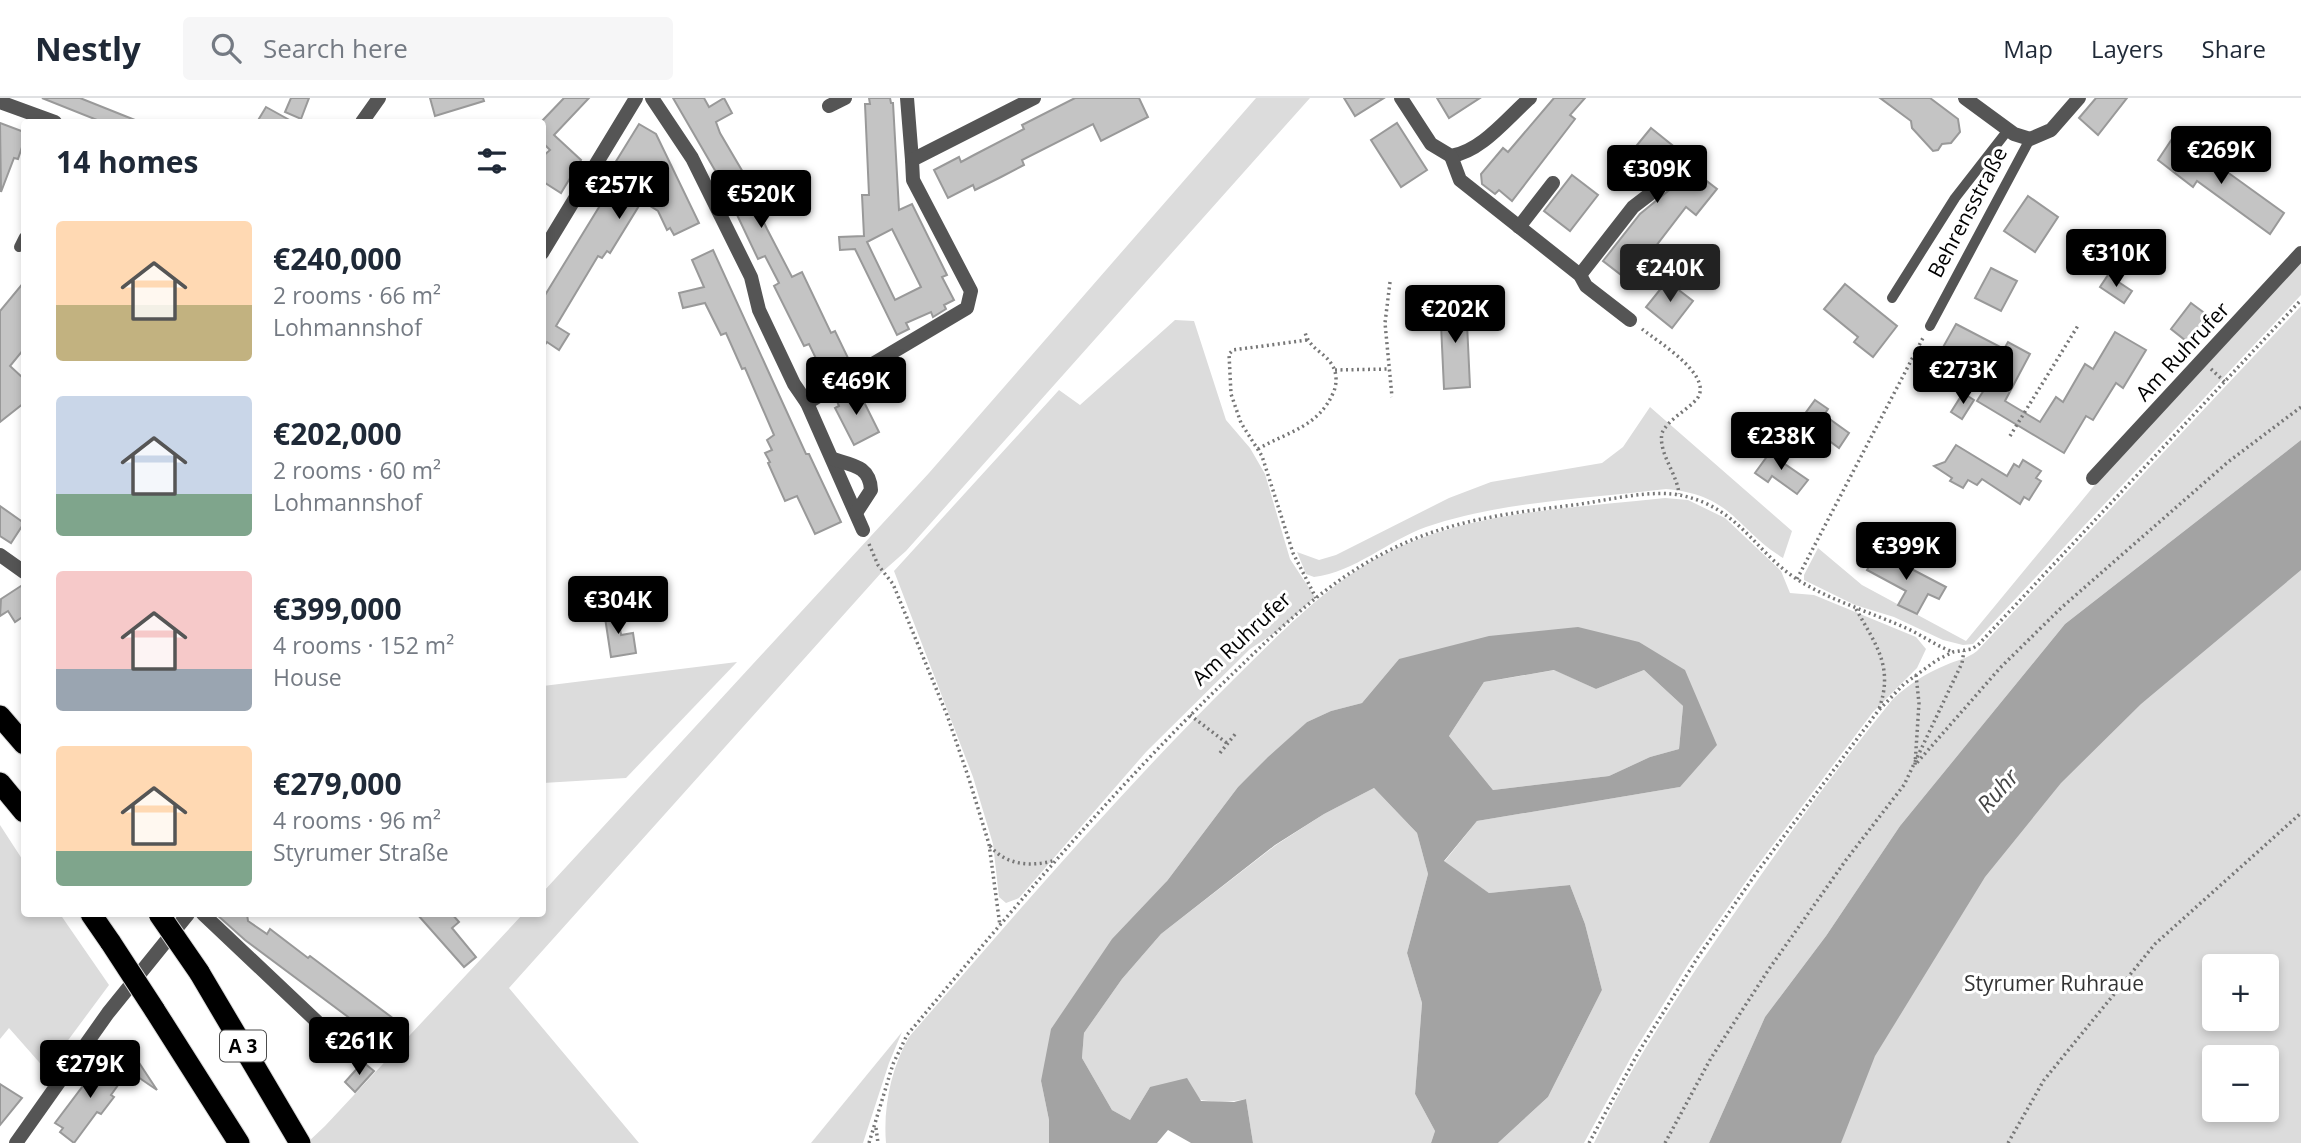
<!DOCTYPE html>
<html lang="en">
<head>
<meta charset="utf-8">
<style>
  body { margin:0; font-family:"Open Sans",sans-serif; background:#f6f6f7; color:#1f2937; height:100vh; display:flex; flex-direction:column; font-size:26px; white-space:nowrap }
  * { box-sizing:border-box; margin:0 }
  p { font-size:23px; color:#747a83 }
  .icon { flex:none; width:38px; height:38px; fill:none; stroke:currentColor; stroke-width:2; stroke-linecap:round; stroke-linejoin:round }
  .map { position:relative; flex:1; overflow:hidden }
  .panel { position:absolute; left:21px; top:21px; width:525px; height:798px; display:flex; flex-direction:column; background:#fff; border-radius:7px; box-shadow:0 4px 10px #0003 }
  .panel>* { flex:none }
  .fabs { position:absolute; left:2202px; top:856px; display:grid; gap:14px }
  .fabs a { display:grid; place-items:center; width:77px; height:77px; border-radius:7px; background:#fff; box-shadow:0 4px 10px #0003; font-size:35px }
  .price { position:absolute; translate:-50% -60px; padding:0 16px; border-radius:7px; background:#000; color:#fff; font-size:23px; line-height:46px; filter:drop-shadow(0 2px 4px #0008) }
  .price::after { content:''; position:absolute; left:50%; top:42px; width:21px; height:16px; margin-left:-10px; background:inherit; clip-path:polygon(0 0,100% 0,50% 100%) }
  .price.active { background:#222; color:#fff }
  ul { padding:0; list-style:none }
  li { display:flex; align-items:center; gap:21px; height:175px; padding:0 35px }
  li span { display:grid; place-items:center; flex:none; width:196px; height:140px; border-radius:7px; color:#555 }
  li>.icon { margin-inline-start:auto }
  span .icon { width:84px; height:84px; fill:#fffc; stroke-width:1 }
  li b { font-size:30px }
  h2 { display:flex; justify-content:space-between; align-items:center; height:84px; padding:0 35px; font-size:30px }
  header { display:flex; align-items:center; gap:42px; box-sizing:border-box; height:98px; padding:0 35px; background:#fff; border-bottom:2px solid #e0e1e3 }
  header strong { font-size:33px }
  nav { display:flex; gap:38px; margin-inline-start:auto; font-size:24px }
  .search { width:490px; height:63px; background:#f6f6f7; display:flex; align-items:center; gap:18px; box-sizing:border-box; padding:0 24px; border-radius:7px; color:#747a83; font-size:26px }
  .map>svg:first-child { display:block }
  .green { fill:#dcdcdc; fill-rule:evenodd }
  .water { fill:#a3a3a3; fill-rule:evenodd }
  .building { fill:#c4c4c4; stroke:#999; stroke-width:2; fill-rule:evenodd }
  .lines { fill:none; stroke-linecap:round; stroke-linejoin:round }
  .highway-casing { stroke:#dbdbdb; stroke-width:23 }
  .path { stroke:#777; stroke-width:3.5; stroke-dasharray:2 3.5; stroke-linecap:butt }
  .lane { stroke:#555; stroke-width:10 }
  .street { stroke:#555; stroke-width:14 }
  .highway { stroke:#000; stroke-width:21 }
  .highway-bridge-casing { stroke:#dbdbdb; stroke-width:23; stroke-linecap:butt }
  .highway-bridge { stroke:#000; stroke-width:21 }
  .labels { text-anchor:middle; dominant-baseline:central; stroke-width:6; stroke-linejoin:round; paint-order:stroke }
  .shield { fill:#fff; stroke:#4c4c4c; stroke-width:2 }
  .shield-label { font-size:19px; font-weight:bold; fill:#000 }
  .street-label { font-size:21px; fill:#000; stroke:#fff }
  .park-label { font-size:21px; fill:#333; stroke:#fff }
  .water-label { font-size:23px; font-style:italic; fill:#444; stroke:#fff }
</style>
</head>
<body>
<header>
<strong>Nestly</strong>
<div class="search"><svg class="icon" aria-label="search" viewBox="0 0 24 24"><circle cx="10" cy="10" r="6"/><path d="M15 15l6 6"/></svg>Search here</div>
<nav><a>Map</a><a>Layers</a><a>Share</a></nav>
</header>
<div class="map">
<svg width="2301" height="1045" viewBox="0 0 2301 1045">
  <rect width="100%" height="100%" fill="#fff"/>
  <g class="green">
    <polygon points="1256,0 1310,0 906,453 881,475 509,890 639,1045 307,1045 325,1028 523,816 542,816 543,794 929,375"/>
    <polygon points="2301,164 2301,197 1973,546 1963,547 1943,542 1894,519 1855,507 1804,482 1804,477 1818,450 1862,487 1966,543 2098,383"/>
    <path d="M2301,208v134l-236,184 -165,202 -74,110 -61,81 -56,126h-115c37,-78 86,-151 135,-222 52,-76 106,-151 164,-222 15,-14 33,-26 53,-34 11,-5 21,-6 31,-14z"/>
    <polygon points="1175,222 1194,223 1226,322 1250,350 1265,376 1290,461 1315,499 1279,532 1250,551 1146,654 1019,800 1006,805 999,799 993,746 973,679 894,473 1059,292 1080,307"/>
    <path d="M1650,309l142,124 -9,27c-48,-30 -50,-63 -117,-69 -79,10 -164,12 -240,38 -39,14 -71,45 -112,50l-8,-3 -9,-22 22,8 17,-5 113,-57 42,-16 111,-19 21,-16z"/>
    <path d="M2301,399v646h-505l85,-182zM2214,868h52v52h-52zM2214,959h52v53h-52z"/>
    <path d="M1665,400l23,2 37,18 56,53 9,22 24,2 102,42 10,12 -9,19 -44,44 -119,158 -65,93 -54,87 -51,93h-86l50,-46 54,-107 -17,-66 -15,-39 -81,8 -45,-31 33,-41 203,-34 5,-117 -286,-11 -37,44 -31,8 -24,11 -69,65 -71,94 -126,200 8,39v23h-163c-3,-35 5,-75 23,-106 105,-121 209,-243 323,-356 51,-50 103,-106 169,-135 82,-36 176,-38 264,-48z"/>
    <polygon points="737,564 626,680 543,685 543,588"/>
    <polygon points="1555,572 1596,591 1644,572 1683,608 1679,651 1650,659 1609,678 1493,692 1449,638 1484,584"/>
    <path d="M1374,690l43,45 11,41 -21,79 15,50 -7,91 20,37 -4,12h-178l-7,-44c-33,8 -64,-3 -96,-12l-20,33 -18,-10 -30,-52 2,-25 38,-54 39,-45 115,-89 48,-31z"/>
    <polygon points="0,727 24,764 24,816 60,816 109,887 46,972 9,930 0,941"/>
    <polygon points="902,934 889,965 863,1045 811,1045"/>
  </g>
  <g class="water">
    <polygon points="2301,342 2301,472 2141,606 2061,685 1985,779 1875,958 1841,1045 1709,1045 1765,919 1826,838 1900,728 2065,526"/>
    <path d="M1578,529l61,15 46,28 32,75 -37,42 -203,34 -33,40 45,32 81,-8 15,39 17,66 -54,107 -50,46h-67l4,-12 -20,-37 7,-91 -15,-50 21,-79 -11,-41 -43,-45 -50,26 -49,31 -114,89 -39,45 -38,54 -2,25 30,52 18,10 20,-33 37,-9 14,23 33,1 12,-3 7,44h-62l-23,-13 -11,13h-108v-23l-8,-39 10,-52 61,-90 55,-58 71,-94 30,-30 39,-35 24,-11 31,-8 37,-44 90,-23zM1554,572l42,19 48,-19 39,36 -4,43 -29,8 -41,19 -116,14 -44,-54 35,-54z"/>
  </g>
  <g class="building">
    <polygon points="42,0 80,0 140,24 102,24"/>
    <polygon points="291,0 309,0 301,21 285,14"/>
    <polygon points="430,0 483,0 484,3 435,18"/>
    <polygon points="564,0 589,0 554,37 581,62 561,95 542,83 542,59 550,52 545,47 542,50 542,23"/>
    <polygon points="673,0 704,0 709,9 724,0 732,15 716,24 720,35 747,81 763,75 771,92 753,101 767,131 792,179 802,174 831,235 835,233 848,260 822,273 809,246 804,248 774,188 779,185 765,158 758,161 720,81"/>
    <path d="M869,0h21l1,5h2l6,107 13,-6 35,71 -5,2 12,23 -10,5 2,4 -13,8 -2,-5 -25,11 3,6 -12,6 -42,-86 -15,1 -1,-13 25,-1 -2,-41h7l-4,-91h5zM892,131l29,58 -26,13 -28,-58z"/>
    <polygon points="1075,0 1139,0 1148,19 1101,43 1093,26 1022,62 1024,67 1001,79 975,92 973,87 948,100 934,72 959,59 961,64 974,57 1024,31 1022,27"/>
    <polygon points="1344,0 1384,0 1355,18"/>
    <polygon points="1437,0 1480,0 1449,20"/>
    <polygon points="1554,0 1585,0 1570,17 1575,21 1512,103 1499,92 1495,96 1482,86 1481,76 1503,50 1508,54"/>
    <polygon points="1880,0 1930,0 1958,21 1960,34 1951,45 1942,46 1938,52 1933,53 1912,30 1911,23"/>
    <polygon points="2096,0 2127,0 2098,37 2079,20"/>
    <polygon points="266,9 293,24 257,24"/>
    <polygon points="0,25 24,34 24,43 18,61 14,60 1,94"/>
    <polygon points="1397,25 1427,72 1401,89 1371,42"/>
    <polygon points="639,26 656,36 699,125 674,137 670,130 667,132 658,113 642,103 610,155 607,153 602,160 598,158 556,228 569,236 559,252 547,244 542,251 542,202 623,70 615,65"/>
    <polygon points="1651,30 1677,51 1673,57 1717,91 1696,117 1686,109 1629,183 1603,163 1640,116 1685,79 1683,70 1675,66 1655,80 1628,58"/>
    <polygon points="2172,41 2208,68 2212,63 2284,115 2270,136 2197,83 2193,89 2158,62"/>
    <polygon points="1572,77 1598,97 1570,133 1544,113"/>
    <polygon points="2028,98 2058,119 2035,154 2004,133"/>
    <polygon points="713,152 806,356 809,356 841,424 815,436 797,398 785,403 768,365 770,364 765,355 772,352 767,342 774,337 745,270 742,271 726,235 721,237 705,205 683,210 679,195 704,189 692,162"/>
    <polygon points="1991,170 2017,183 2001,213 1975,200"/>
    <polygon points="2108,177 2132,193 2124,205 2100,189"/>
    <polygon points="1667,183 1693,203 1672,230 1646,209"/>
    <polygon points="24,184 24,251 10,268 24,281 24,305 0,324 0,213"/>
    <polygon points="1845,186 1897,228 1873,259 1854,244 1858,239 1824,211"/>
    <polygon points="1466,204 1470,289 1444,291 1440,205"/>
    <polygon points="2191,205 2211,220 2190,246 2171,231"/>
    <polygon points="1956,226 2004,251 2008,244 2030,256 2005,303 2040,324 2056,299 2063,304 2085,266 2093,271 2115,234 2146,252 2123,290 2116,285 2093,322 2086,318 2064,355 1977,303 1993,278 1942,251"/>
    <polygon points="857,290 879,334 854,347 835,310 839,308 836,301"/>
    <polygon points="1963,295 1974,302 1962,321 1951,314"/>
    <polygon points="1815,302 1828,311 1824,317 1849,335 1839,350 1813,331 1809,337 1796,328"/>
    <polygon points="1956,347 2007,378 2014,366 2019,369 2023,362 2041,373 2036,380 2041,383 2029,402 2024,399 2020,406 1982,381 1977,387 1968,382 1963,390 1950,383 1952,380 1934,368 1945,364"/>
    <polygon points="1774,349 1787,358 1782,364 1808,382 1797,396 1772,378 1768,384 1755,375"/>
    <polygon points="0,408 24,425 11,445 0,438"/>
    <polygon points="1877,453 1946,489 1939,501 1928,496 1917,516 1898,507 1906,493 1867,472"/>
    <polygon points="24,486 24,518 15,524 8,513 0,518 1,501"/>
    <polygon points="617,511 621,537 633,535 636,555 611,559 604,513"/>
    <polygon points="216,816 247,816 248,823 267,836 270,831 308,860 310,858 402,927 387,948 245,842"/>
    <polygon points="417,816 452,816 459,824 452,830 476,859 464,869"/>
    <polygon points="130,951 157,992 119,966"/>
    <polygon points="104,960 126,976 111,997 114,999 101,1016 97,1014 74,1045 60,1034 63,1030 55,1025"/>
    <polygon points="363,964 374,973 355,994 345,984"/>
    <polygon points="0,986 22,1000 0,1027"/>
  </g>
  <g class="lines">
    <g class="highway-casing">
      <g id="highway">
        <polyline points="0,618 24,646"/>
        <polyline points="0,685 24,714"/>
        <polyline points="91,816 111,845"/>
        <polyline points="199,874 300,1045"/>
        <polyline points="154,911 239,1045"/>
      </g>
    </g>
    <g class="path">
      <polyline points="1390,184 1385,225 1392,299"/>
      <path d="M1642,231c16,13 78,50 52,73 -10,10 -26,18 -32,31 -4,20 15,40 17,61"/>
      <polyline points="1307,242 1233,252 1229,256 1231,296 1241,325 1262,358 1293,455 1316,500"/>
      <polyline points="2211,271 2225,284"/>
      <polyline points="1335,272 1389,271"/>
      <polyline points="2010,338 2079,226"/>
      <path d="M1258,351c31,-18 61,-22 76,-58 3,-8 3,-19 -2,-26 -7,-13 -23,-16 -27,-33"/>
      <polyline points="869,446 878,467 893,486 947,617 969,681 989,746 1000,828"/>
      <polyline points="1797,481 1924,238"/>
      <path d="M1856,511c20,36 38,58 23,100"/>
      <polyline points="1916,577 1919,605 1915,667 2000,570 2061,510 2228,364 2301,309"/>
      <polyline points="1190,617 1228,646"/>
      <polyline points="1220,655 1236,635"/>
      <path d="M990,748c17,20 42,21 66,14"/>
      <polyline points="876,1030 878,1045"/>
      <path d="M869,1045l24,-79 14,-29c101,-120 202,-241 315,-351 50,-48 100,-99 162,-131 60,-32 124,-40 190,-48 31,-4 79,-17 110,-9 56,13 72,57 114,84 34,21 72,32 108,48 16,7 30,18 47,24"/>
      <polyline points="1589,1045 1638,955 1698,859 1757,774 1878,613 1904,586 1937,562 1953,554 1972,551 1979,546 2301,202"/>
      <polyline points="1665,1045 1711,960 1769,871 1846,762 1904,687 1962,565 1964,553"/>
      <polyline points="2008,1045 2044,982 2155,846 2301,715"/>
    </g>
    <g class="lane">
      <polyline points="19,149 24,139"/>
      <polyline points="1892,200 1955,100 2008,32"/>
      <polyline points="1930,228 2030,41"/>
    </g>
    <g class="street">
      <polyline points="652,0 692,60 751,179 759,212 794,286 807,305 863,432"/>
      <polyline points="907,0 912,62"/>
      <path d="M1401,0l30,46 20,12c31,-5 56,-38 79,-58"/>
      <polyline points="1965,0 2014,36 2030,41 2051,32 2079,0"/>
      <polyline points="0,4 55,24"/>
      <polyline points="829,8 845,0"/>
      <polyline points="362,24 379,0"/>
      <polyline points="1451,58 1460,82 1580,177 1586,188 1630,222"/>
      <polyline points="1519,129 1553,85"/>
      <polyline points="542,155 636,0"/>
      <polyline points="1580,177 1633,109 1676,76"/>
      <polyline points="807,305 967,210 971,193 913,82 912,62 1034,0"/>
      <path d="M833,361c19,6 37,7 38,31l-15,23"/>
      <polyline points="2093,380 2301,155"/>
      <polyline points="0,457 24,474"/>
      <polyline points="203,816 348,953"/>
      <polyline points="16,1045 108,915 188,816"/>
    </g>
    <use href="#highway" class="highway"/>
    <g class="highway-bridge-casing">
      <g id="highway-bridge">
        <polyline points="159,816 199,874"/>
        <polyline points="111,845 154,911"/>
      </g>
    </g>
    <use href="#highway-bridge" class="highway-bridge"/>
  </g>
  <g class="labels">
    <rect class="shield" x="220" y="932.5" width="46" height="31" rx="5"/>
    <g class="shield-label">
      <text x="243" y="948">A 3</text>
    </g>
    <g class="street-label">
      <text transform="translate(1967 114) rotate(-62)">Behrensstraße</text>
      <text transform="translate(2182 253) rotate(-47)">Am Ruhrufer</text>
      <text transform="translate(1241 540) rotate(-43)">Am Ruhrufer</text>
    </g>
    <g class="park-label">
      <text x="2054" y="885">Styrumer Ruhraue</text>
    </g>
    <g class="water-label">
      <text transform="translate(1997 692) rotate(-48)">Ruhr</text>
    </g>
  </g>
</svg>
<div class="fabs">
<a>+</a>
<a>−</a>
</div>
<b class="price" style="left:2221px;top:88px">€269K</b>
<b class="price" style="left:1657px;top:107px">€309K</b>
<b class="price" style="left:619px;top:123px">€257K</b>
<b class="price" style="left:761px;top:132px">€520K</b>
<b class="price" style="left:2116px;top:191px">€310K</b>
<b class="price active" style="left:1670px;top:206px">€240K</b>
<b class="price" style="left:1455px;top:247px">€202K</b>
<b class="price" style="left:1963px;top:308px">€273K</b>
<b class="price" style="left:856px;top:319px">€469K</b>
<b class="price" style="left:1781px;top:374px">€238K</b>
<b class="price" style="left:1906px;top:484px">€399K</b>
<b class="price" style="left:618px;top:538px">€304K</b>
<b class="price" style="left:359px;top:979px">€261K</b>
<b class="price" style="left:90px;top:1002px">€279K</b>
<section class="panel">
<h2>14 homes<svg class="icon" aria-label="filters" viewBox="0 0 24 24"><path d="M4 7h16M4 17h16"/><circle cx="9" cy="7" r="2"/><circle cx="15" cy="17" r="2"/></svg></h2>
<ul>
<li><span style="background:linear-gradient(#ffd9b3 60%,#c2b280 0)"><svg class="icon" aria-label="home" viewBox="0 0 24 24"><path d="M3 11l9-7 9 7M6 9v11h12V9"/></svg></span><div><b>€240,000</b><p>2 rooms · 66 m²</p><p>Lohmannshof</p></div></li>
<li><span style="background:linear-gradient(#c9d6e8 70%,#7fa58c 0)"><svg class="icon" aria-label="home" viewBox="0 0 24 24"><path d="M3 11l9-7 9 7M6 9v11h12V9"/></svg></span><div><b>€202,000</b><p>2 rooms · 60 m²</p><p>Lohmannshof</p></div></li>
<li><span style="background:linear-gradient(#f6c9c9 70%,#9aa5b1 0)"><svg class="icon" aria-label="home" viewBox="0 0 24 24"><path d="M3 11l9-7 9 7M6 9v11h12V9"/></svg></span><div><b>€399,000</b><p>4 rooms · 152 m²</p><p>House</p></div></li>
<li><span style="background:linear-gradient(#ffd9b3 75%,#7fa58c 0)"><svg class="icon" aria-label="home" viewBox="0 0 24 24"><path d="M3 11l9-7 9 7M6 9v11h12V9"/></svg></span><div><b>€279,000</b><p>4 rooms · 96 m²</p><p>Styrumer Straße</p></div></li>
</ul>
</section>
</div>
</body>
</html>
